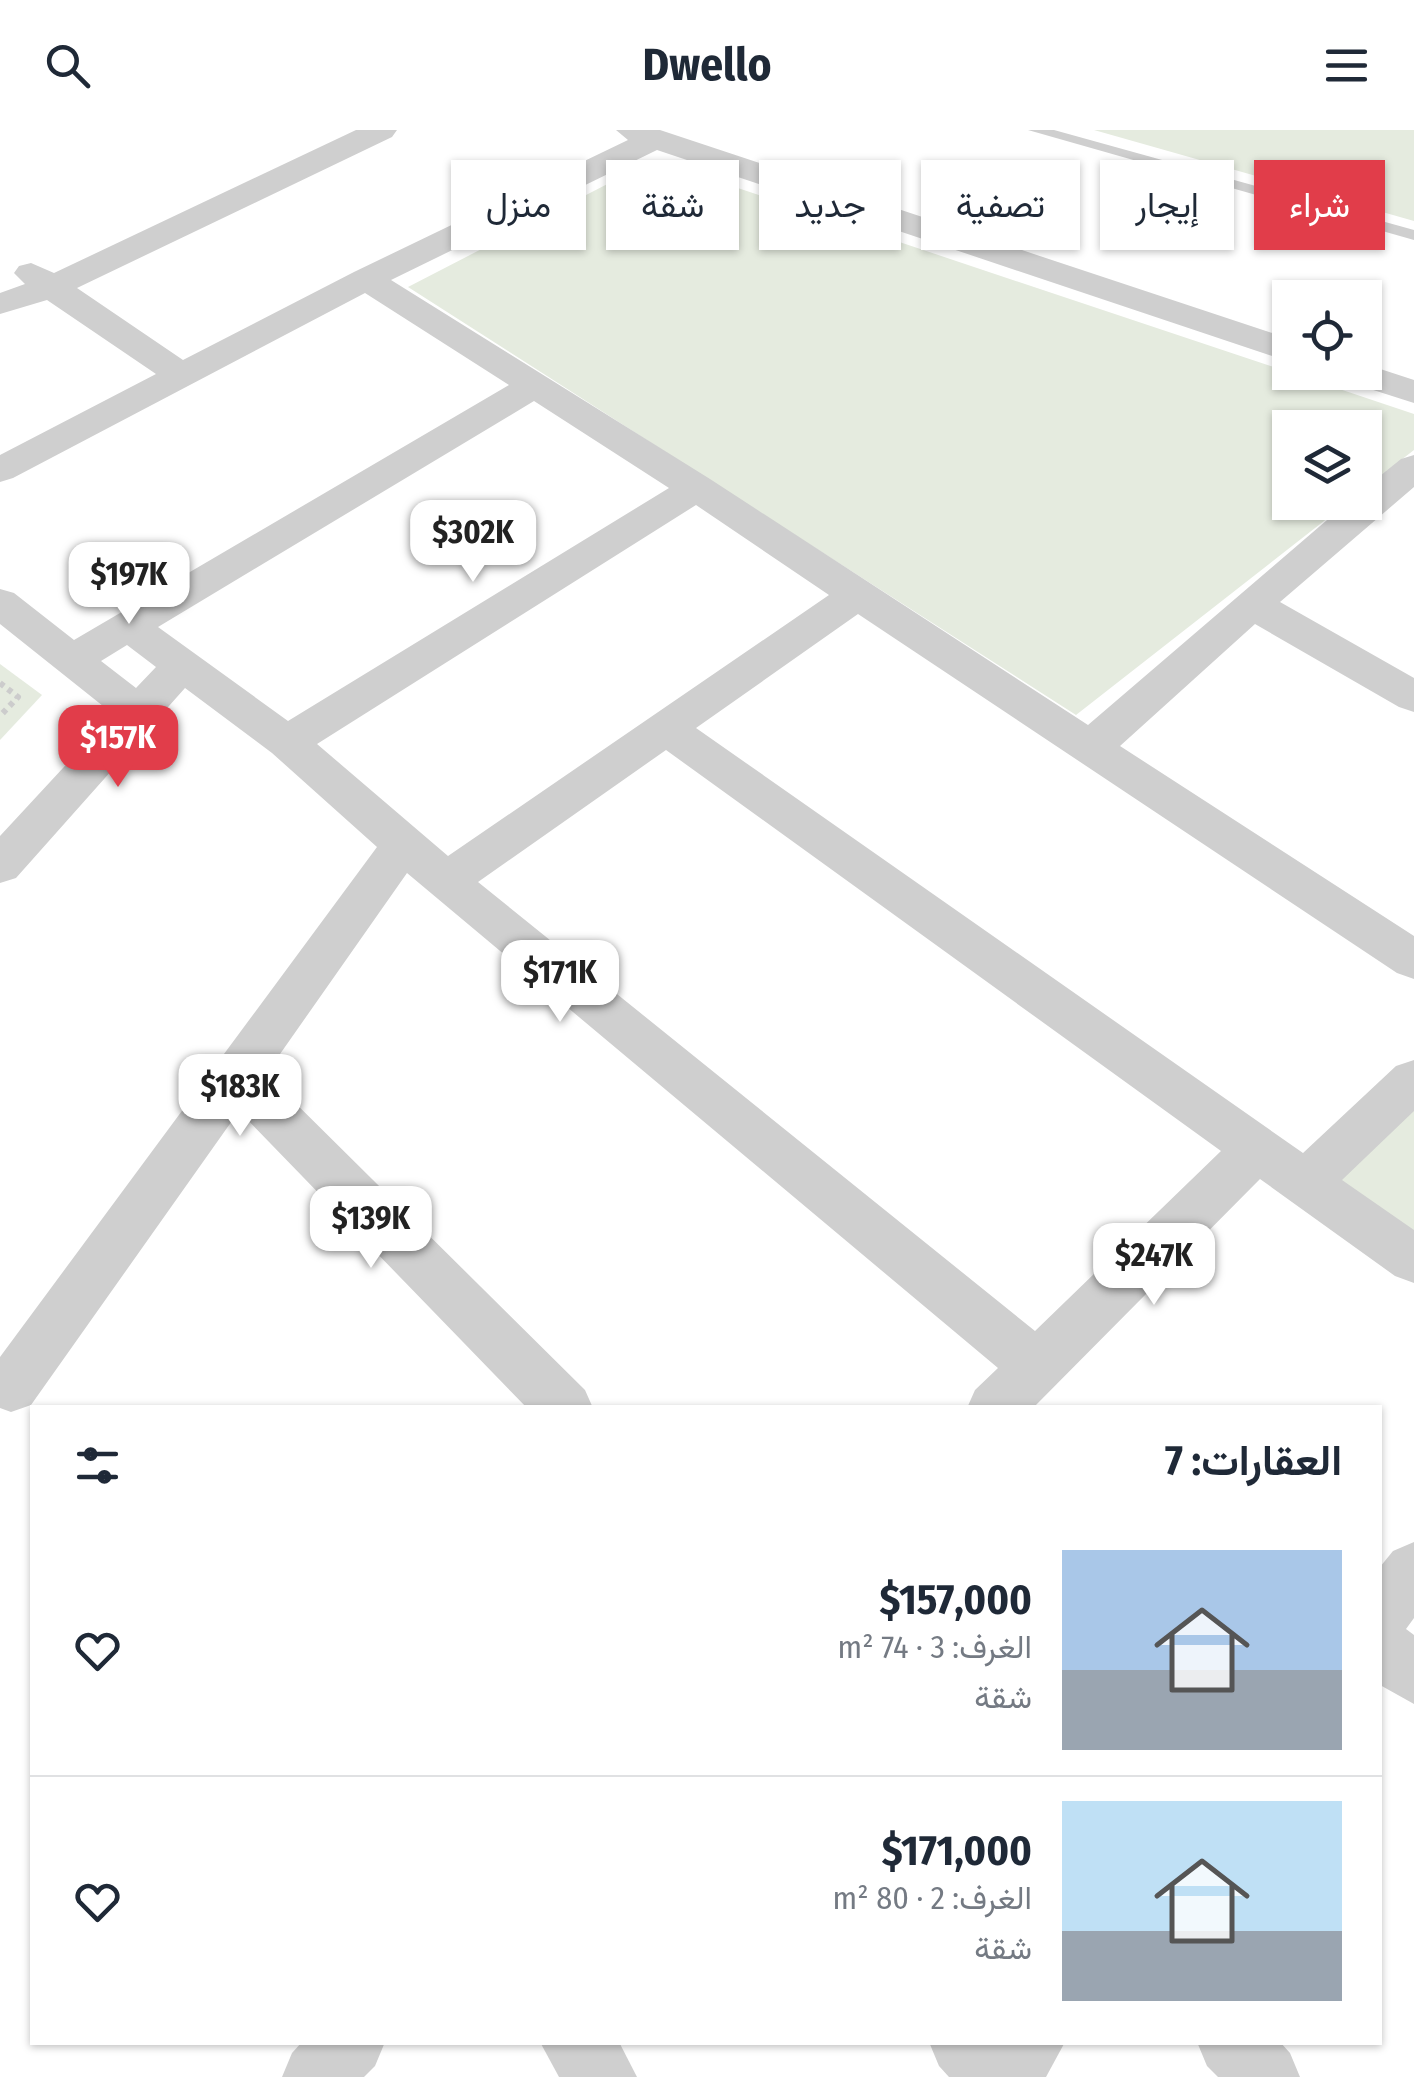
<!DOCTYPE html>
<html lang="ar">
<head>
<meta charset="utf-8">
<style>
  body { margin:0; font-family:"Fira Sans Condensed",Vazirmatn,sans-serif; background:#f6f6f7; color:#1f2937; direction:rtl; height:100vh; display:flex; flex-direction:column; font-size:38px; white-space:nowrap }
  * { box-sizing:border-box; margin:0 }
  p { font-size:32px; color:#747a83 }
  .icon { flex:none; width:55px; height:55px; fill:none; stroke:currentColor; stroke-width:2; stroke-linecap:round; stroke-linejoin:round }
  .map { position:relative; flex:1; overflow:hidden; direction:ltr }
  .side { position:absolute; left:30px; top:1275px; width:1352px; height:640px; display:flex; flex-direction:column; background:#fff; border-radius:0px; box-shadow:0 2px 8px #0004; direction:rtl }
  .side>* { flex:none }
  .banner { position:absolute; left:30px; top:30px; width:1355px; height:90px; direction:rtl; display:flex; gap:20px }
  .buttons { position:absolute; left:1272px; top:150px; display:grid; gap:20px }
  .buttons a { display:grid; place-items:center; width:110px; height:110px; border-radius:0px; background:#fff; box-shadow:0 2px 8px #0004; font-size:50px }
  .price { position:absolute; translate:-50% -85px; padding:0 22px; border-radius:20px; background:#fff; color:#222; font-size:32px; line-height:65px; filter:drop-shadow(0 2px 5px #0008) }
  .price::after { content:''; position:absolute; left:50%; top:60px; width:30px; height:22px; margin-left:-15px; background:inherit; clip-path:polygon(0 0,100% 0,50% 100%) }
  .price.current { background:#e13d4a; color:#fff }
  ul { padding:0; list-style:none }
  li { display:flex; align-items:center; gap:30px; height:250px; padding:0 40px }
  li+li { border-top:2px solid #e0e1e3 }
  li span { display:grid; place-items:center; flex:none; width:280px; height:200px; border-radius:0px; color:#555 }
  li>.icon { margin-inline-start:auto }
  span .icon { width:120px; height:120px; fill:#fffc; stroke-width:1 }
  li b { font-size:42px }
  h2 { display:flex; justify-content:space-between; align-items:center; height:120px; padding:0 40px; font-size:42px }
  .tag { padding:0 35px; border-radius:0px; background:#fff; box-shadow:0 2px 8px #0004; font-size:35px; line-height:90px }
  .tag.current { background:#e13d4a; color:#fff }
  header { display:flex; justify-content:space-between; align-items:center; height:130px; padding:0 40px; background:#fff; font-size:45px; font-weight:700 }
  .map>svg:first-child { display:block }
  .green { fill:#e5ebdf }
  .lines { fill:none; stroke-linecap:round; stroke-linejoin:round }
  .path { stroke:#ccc; stroke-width:6; stroke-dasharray:5 5; stroke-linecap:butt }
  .service { fill:#cfcfcf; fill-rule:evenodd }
  .minor { fill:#cfcfcf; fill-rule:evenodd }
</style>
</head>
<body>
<header><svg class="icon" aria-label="menu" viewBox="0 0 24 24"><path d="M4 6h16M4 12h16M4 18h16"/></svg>Dwello<svg class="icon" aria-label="search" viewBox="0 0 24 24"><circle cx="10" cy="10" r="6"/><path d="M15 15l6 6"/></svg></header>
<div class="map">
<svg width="1414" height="1947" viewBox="0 0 1414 1947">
  <rect width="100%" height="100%" fill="#fff"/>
  <g class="green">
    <polygon points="1094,0 1414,0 1414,91"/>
    <polygon points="654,30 1414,284 1414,320 1365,358 1365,298 1290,298 1290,372 1347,373 1076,585 408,157"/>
    <polygon points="0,534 42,565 0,610"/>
    <polygon points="1414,963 1414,1112 1330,1052"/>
  </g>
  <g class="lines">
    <polyline class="path" points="0,553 18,567 0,586"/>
    <polygon class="service" points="1028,0 1054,0 1414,100 1414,110"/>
    <g class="minor">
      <path d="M356,0h41l-5,7 -315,151 106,72 171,-88 274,-132 -12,-10h44l630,209v23l-633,-212 -266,130 319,199 378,246 260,-223h17v-14l36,-29 13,-4v32l-134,115 134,76v34l-15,-5 -144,-83 -135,122 294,190v43l-17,-6 -539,-359 -162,114 607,425 93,-87 18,-6v51l-72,69 72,50v53l-19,-7 -135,-97 -227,229h-66l8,-18 23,-22 -591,-495 -141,201 319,316 8,18h-66l-288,-297 -208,294 -20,7 -11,-4v-51l377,-510 -105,-94 -87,-65 -169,190 -16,5v-47l113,-122 -113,-90v-35l14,4 60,47 435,-255 -144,-92 -352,185 -13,4v-27l156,-81 -109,-74 -47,14v-21l25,-9 -11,-11 5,-7 12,-3 23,10zM534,271l135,87 -381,233 -130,-94zM696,375l133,90 -381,261 -131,-112zM127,515l29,22 -20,21 -35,-27zM666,620l555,401 -186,180 -557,-449z"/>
      <polygon points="1365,234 1414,250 1414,273 1342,250 1337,242 1365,242"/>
      <polygon points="1414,1412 1414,1488 1406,1499 1414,1505 1414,1574 1380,1555 1380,1437 1393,1421"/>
      <polygon points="302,1912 385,1912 375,1936 364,1947 282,1947 292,1923"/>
      <polygon points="540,1912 619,1912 637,1947 559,1947"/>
      <polygon points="929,1912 1065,1912 1046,1947 949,1947 939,1936"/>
      <polygon points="1197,1912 1280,1912 1290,1923 1300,1947 1218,1947 1207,1936"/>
    </g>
  </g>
</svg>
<div class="buttons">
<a><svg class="icon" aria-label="locate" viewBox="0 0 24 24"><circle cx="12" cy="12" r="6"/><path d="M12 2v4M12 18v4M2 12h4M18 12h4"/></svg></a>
<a><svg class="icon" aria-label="layers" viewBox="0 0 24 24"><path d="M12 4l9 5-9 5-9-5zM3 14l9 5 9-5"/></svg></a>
</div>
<b class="price" style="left:473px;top:455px">$302K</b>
<b class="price" style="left:129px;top:497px">$197K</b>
<b class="price current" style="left:118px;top:660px">$157K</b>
<b class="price" style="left:560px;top:895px">$171K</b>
<b class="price" style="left:240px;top:1009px">$183K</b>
<b class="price" style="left:371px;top:1141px">$139K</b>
<b class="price" style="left:1154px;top:1178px">$247K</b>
<div class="banner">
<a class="tag current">شراء</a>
<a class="tag">إيجار</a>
<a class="tag">تصفية</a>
<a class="tag">جديد</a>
<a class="tag">شقة</a>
<a class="tag">منزل</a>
</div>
<section class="side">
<h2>العقارات: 7<svg class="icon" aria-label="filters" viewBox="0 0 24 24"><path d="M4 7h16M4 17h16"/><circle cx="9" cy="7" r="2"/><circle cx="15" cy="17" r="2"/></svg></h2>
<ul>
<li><span style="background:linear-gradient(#a9c7e8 60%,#9aa5b1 0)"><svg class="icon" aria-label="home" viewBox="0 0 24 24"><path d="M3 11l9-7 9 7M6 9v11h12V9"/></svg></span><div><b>$157,000</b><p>الغرف: 3 · 74 m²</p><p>شقة</p></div><svg class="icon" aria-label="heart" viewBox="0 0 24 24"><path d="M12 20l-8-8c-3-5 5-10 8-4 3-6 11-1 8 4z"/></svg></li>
<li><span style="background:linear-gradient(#bfe0f5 65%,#9aa5b1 0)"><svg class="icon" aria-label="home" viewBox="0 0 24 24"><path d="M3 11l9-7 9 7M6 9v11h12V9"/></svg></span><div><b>$171,000</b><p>الغرف: 2 · 80 m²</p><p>شقة</p></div><svg class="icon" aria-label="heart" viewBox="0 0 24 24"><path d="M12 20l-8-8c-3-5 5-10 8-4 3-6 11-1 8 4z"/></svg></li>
</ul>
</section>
</div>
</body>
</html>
